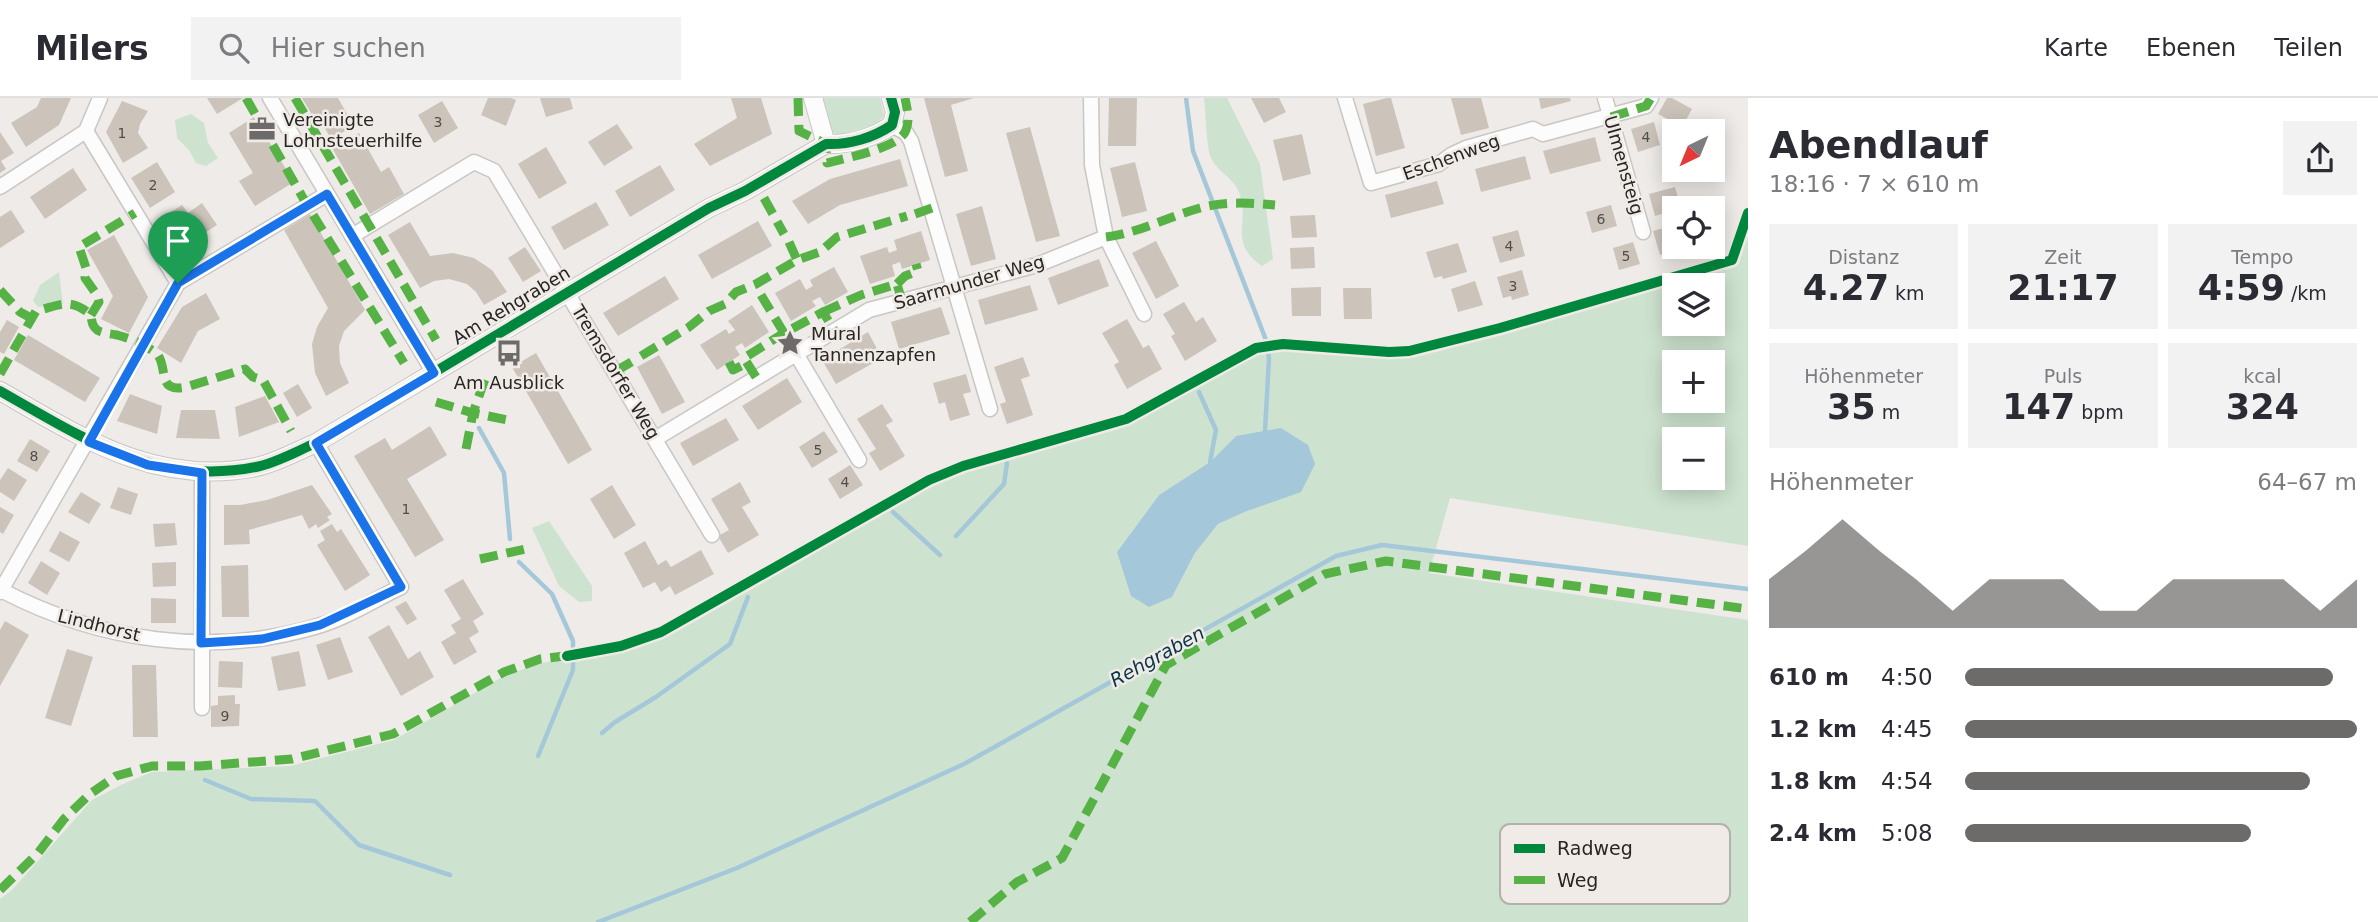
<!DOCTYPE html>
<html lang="de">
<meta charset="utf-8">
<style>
body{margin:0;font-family:"DejaVu Sans",sans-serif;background:#f2f2f3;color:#2b2b33;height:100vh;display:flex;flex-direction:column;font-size:26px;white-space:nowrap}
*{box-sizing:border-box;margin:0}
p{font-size:23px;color:#7c7c81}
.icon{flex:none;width:38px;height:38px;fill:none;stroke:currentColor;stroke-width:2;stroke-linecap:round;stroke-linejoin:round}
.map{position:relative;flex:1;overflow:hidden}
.drawer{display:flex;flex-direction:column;background:#fff;width:630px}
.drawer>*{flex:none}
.needle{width:46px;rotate:223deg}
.fabs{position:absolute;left:1662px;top:21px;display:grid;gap:14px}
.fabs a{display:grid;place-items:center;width:63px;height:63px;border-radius:0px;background:#fff;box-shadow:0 4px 18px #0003;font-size:35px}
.pin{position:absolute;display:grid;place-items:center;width:60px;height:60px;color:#fff;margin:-72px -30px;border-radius:50% 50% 50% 0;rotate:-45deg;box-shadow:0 0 7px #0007}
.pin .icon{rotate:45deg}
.round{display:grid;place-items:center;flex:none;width:74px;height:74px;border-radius:0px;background:#f2f2f3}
.head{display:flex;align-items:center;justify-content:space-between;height:119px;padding:0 21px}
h1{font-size:38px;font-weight:700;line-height:52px}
.metrics{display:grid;grid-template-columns:repeat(3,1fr);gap:10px;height:119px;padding:7px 21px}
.metrics div{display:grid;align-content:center;border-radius:0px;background:#f2f2f3;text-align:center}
.metrics b{font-size:35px;font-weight:700}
.metrics small{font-size:19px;font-weight:400}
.metrics p{font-size:19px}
.chart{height:196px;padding:14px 21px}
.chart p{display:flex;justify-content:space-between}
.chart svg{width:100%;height:126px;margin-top:7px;fill:#6d6b69;opacity:.7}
ul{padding:0 21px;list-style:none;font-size:23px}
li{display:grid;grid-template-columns:112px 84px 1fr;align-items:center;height:52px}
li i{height:18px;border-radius:9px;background:#6d6b69}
header{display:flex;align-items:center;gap:42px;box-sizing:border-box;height:98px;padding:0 35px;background:#fff;border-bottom:2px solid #e1e1e2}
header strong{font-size:33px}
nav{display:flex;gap:38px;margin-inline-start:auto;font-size:24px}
.search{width:490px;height:63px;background:#f2f2f3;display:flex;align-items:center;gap:18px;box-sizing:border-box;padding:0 24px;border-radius:0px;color:#7c7c81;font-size:26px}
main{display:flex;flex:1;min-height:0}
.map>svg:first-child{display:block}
</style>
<header>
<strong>Milers</strong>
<div class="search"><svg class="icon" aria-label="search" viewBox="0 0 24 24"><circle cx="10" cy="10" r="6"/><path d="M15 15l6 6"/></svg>Hier suchen</div>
<nav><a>Karte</a><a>Ebenen</a><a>Teilen</a></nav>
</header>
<main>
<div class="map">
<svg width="1748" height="824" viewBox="0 0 1748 824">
<rect width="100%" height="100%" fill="#eeebe8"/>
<g fill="#cee3cf" fill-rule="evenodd">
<path d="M819,0H880L884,18L874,28L838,37L829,32Z"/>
<path d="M1204,0H1227L1260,66L1273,161L1262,168C1227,144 1251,124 1239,94C1234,81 1217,73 1211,60C1206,49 1206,14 1204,0Z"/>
<path d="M191,16L204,25L208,45L218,60L206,68L196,65L189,52L177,40L175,22Z"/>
<path d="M1748,132V448L1450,400L1429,475L1748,522V824H0V801L11,793L92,702L123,686L152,674L290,668L394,642L504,578L541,565L624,553L663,539L929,386L965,372L1123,326L1257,253C1307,245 1358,258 1408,257L1656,191L1737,166ZM1675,187H1713V226H1675ZM1675,264H1713V303H1675ZM1236,338L1247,413L1218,426L1195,455L1172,499L1125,474L1117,454L1159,397L1210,364ZM1675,341H1713V380H1675Z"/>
<path d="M59,174L63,206L38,209L33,203L40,187Z"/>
<path d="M549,423L592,488V503L579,504L559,488L532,430Z"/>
</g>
<path fill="#a4c7d9" d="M1281,330L1308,347L1315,366L1301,394L1247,413L1218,426L1195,455L1172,499L1149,509L1131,498L1117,454L1159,397L1210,364L1236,338Z"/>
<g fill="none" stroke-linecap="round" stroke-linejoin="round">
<g stroke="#a4c7d9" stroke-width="4.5">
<path d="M1186,0L1193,53L1266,242L1269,260L1265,333"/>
<path d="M1199,294L1216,332L1210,364"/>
<path d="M479,330L504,375L510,441"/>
<path d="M893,414L940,457"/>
<path d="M956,438L1004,386L1007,365"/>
<path d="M519,464L552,496L573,543V572L538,658"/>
<path d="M602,635L615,624L656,599L730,546L748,499"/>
<path d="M205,682L251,701L315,703L359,747L450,777"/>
<path d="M598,824L737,770L964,666L1336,458L1382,447L1748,491"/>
</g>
</g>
<g fill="#ccc4bb">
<path d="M41,0H71L59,27L26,49L11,25L37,9Z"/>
<path d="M207,0H243L217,16Z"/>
<path d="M302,0H338L354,28L331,41L322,25L318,27Z"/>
<path d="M488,0H511L516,2L506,28L481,17Z"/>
<path d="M540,0H570L573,11L546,19Z"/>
<path d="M731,0H761L772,36L710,68L694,46L737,20Z"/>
<path d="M924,0H974L951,7L968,73L945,79Z"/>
<path d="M1109,0H1137L1136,48H1108Z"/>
<path d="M1251,0H1279L1286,14L1264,25Z"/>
<path d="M1387,0H1391L1405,50L1376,58L1363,6Z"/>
<path d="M1451,0H1481L1489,30L1461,37Z"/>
<path d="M1539,0H1570L1571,3L1541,11Z"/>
<path d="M1667,0H1672L1692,11L1682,29L1658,16Z"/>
<path d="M122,3L148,13L140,26L138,35L148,50L123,65L106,34Z"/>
<path d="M442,3L458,30L434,45L418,17Z"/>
<path d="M254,19L294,84L255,108L239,83L253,75L229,35Z"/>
<path d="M1654,24L1660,47L1638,54L1631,31Z"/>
<path d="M617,26L633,50L604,68L588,44Z"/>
<path d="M1030,29L1060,138L1036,144L1006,35Z"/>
<path d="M0,34L14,55L1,63L6,71L0,75Z"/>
<path d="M359,35L381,74L389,69L404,96L370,116L332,50Z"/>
<path d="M1302,36L1311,76L1283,83L1273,42Z"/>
<path d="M1595,39L1601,63L1550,76L1543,53Z"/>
<path d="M546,49L567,85L539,101L518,66Z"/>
<path d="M1525,58L1531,81L1481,94L1475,71Z"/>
<path d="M900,61L908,88L840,107L808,126L792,103L830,81Z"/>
<path d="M157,64L175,94L150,110L131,80Z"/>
<path d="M1135,64L1147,113L1122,119L1110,70Z"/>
<path d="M660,67L675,92L630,119L615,93Z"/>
<path d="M73,70L87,92L45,121L30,99Z"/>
<path d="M1437,83L1444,106L1391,120L1385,97Z"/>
<path d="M1675,89L1681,110L1655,118L1649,96Z"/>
<path d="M596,104L609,127L564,152L551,129Z"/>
<path d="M202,105L217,127L177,153L157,123L182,107L188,115Z"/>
<path d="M1611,107L1617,128L1592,135L1586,114Z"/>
<path d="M982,108L996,161L971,168L956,116Z"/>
<path d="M11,112L25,134L0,150V119Z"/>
<path d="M310,116L365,212L344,233L339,248L340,265L349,285L326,298L315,275L312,246L317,229L328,210L284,132Z"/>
<path d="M1315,117L1317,139L1292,140L1290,118Z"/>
<path d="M758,123L772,148L712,181L698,157Z"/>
<path d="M410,124L430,158L453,155L474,160L492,172L507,194L484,207L476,194L467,186L449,181L434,183L420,190L388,137Z"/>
<path d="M1675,127V149L1685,150L1660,157L1653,133Z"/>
<path d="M1518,132L1525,158L1500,165L1492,139Z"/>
<path d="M921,133L930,162L902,171L900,164L892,167L895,178L870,186L860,158L887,149L889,155L897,152L894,142Z"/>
<path d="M114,137L148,199L129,235L101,221L113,198L87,152Z"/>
<path d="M1156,143L1179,188L1156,201L1132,155Z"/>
<path d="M1633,144L1640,166L1619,172L1613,150Z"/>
<path d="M1458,145L1467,174L1443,181L1442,178L1434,180L1426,154Z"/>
<path d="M525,149L541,173L523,184L508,160Z"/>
<path d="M1314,149L1315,170L1291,171L1290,150Z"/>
<path d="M1099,161L1109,188L1058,207L1048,180Z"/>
<path d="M834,169L848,194L825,207L820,199L812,203L816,208L791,223L775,195L800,181L806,192L813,188L810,182Z"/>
<path d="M1522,172L1529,197L1512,202L1511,198L1503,200L1497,179Z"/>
<path d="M665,178L679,201L618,238L603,215Z"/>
<path d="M1475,183L1483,207L1458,214L1451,191Z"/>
<path d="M1030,187L1038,212L985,227L978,202Z"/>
<path d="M1321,189V218H1292L1291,190Z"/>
<path d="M1343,190H1371L1372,221H1344Z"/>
<path d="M206,195L220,221L198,233L181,265L157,250L182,209Z"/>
<path d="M1184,204L1196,224L1203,219L1217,243L1185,263L1171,238L1175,236L1163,216Z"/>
<path d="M752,207L769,234L745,250L742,245L735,249L740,257L717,272L700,247L726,231L729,236L735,232L728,223Z"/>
<path d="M941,209L950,236L899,251L891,224Z"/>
<path d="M1127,221L1143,250L1149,247L1162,271L1127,291L1114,267L1119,264L1102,235Z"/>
<path d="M7,222L19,229L4,256L0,254V234Z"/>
<path d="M868,234L882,260L836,286L822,262Z"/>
<path d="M28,237L100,280L85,304L14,262Z"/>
<path d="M536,255L592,352L568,366L512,269Z"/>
<path d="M659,257L685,304L662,316L637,269Z"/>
<path d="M1023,259L1030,278L1021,281L1033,317L1007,326L1000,306L1006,304L994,269Z"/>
<path d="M966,276L971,294L963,296L970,317L950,323L945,304L939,306L933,285Z"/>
<path d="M787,280L802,304L758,332L742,308Z"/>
<path d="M298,286L312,310L297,319L283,295Z"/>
<path d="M130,296L162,308L157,336L117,323Z"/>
<path d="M265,298L279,324L239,339L235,309Z"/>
<path d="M882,306L893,323L886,327L905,358L880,373L869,355L876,351L857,321Z"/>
<path d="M181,312H215L220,341L176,340Z"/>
<path d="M726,320L739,342L693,368L680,345Z"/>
<path d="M430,328L447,357L407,381L444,442L415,459L354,358L385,340L392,352Z"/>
<path d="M824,333L838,354L812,370L799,349Z"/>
<path d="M30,341L50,353L37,374L17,363Z"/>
<path d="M850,367L863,387L840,401L828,381Z"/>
<path d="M8,370L27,382L14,403L0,394V382Z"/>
<path d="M740,384L751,404L742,409L759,437L728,455L718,438L729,432L711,401Z"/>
<path d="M312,387L332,416L327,419L330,422L318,430L316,426L309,431L302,417L249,432L250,446L224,447V407H240L267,402Z"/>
<path d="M612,387L636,427L614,441L590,401Z"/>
<path d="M118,389L138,396L131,417L110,410Z"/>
<path d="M81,394L101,406L89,426L68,414Z"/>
<path d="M0,409L14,417L3,436L0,434Z"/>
<path d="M175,425L177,447L155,449L153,426Z"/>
<path d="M332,426L337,434L341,431L370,477L345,493L317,447L325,442L320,433Z"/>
<path d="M60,433L80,444L69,464L49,453Z"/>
<path d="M645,443L658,467L666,462L671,469L701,452L714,476L675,497L670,488L661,494L655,484L643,490L624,455Z"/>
<path d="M41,463L60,475L47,497L28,485Z"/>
<path d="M176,464V488L153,489L152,465Z"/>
<path d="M248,467L249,519H222L221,468Z"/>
<path d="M463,481L484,516L473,523L479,534L469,540L477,554L454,567L441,544L456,535L451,527L461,521L444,492Z"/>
<path d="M151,500L176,501V525H151Z"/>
<path d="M406,503L417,521L407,527L395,509Z"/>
<path d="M5,523L29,537L0,588V532Z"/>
<path d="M389,527L408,561L420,553L434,579L401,598L368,539Z"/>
<path d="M340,539L353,574L328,582L316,547Z"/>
<path d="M67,551L93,559L71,628L45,620Z"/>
<path d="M299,553L306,588L278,593L271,559Z"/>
<path d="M219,563L243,564L242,590L218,589Z"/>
<path d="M132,567H156L158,639H133Z"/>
<path d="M235,597V606H240L239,628L211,629V608L218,607V598Z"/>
</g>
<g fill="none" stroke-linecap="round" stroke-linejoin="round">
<g stroke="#c9c6c4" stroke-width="17">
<g id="minor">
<path d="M270,0L434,275"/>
<path d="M1091,0L1092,67L1106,139L1144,216"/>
<path d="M1345,0L1371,85L1439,66L1451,57L1466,50L1533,31L1543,36L1646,8L1651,0"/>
<path d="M1605,0L1643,134"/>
<path d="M892,27L906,35L911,43L990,311"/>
<path d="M86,33L178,185"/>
<path d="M0,89L86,33L100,0"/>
<path d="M352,138L474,64L494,73L712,437"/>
<path d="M795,254L859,362"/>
<path d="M655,341L869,212L1037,167L1106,139"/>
<path d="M1,492C98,543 212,560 318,528C346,520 374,502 401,489L316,345"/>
<path d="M0,494L178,185L327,96"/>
<path d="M202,610V375"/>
</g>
</g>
<g stroke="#c9c6c4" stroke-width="20">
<g id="tertiary">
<path d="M813,0L826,46"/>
<path d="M0,293C83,340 155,389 256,369C276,365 297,353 316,345L709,110L745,93L826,46C849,47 873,40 892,27L895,14L891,0"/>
</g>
</g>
<use href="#minor" stroke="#fcfcfc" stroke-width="14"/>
<use href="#tertiary" stroke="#fcfcfc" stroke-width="18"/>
<g stroke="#56b245" stroke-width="9" stroke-dasharray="18 9" stroke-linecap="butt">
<path d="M246,0L307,107L404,265"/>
<path d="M295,0L436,242"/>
<path d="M798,0L799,33L826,46L827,65C845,60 900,50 906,32C910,21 907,11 905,0"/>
<path d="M1611,19L1646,8L1651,0"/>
<path d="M764,100L784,136"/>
<path d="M915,116L932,110"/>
<path d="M1106,139C1138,135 1168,119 1200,110C1225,103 1250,105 1275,107"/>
<path d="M789,144L797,162"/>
<path d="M897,186L905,178L918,173L916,166"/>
<path d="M0,192L20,214L31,220"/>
<path d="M761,197L784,235L823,214L834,232"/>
<path d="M823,214L861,197L897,186L902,203"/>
<path d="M91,217L99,204L97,197L85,180L86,170L79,149L135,115"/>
<path d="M641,258L689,229L709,213L725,206L736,194L756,186L797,162L820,154L837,139L907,118"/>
<path d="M729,264L733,272L747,265"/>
<path d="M616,273L633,263"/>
<path d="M0,276L36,213C61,207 70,199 91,217C92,236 102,234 117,237C125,239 137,243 144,247C147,249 155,254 158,257C168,272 157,295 186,289L245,271L253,279L263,282L291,333"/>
<path d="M756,279L744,260L784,235"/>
<path d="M436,304L473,315L513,323"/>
<path d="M466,351L473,315L486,278"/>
<path d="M480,461L530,450"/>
<path d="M0,792L38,755L64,721L90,696L116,678L152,668H200L292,661L393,636L504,574L540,561L572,557"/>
<path d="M970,824L1017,784L1062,760L1166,567L1325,476L1386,463L1748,511"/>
</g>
<g stroke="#f0ebe6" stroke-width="15">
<g id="cycleway">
<path d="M0,293C83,340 155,389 256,369C276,365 297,353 316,345L709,110L745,93L826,46C849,47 873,40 892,27L895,14L891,0"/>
<path d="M567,558L621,548L661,534L929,382L963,368L1126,321L1256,250L1283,246L1389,254L1409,253L1500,230L1732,162L1748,115"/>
</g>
</g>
<use href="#cycleway" stroke="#00873e" stroke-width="10"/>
</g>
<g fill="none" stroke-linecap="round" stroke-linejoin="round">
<g stroke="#fff" stroke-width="14">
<path id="route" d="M327,96L434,275L316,345L401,489L320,527L262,541L201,545L202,375L148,367L89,344L178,185Z"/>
</g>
<use href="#route" stroke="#1a73e8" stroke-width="9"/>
</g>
<defs>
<g id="office-bare" transform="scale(2.1)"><path d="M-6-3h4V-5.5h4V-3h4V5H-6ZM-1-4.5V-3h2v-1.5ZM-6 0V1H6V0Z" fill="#6d6b69" stroke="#f0ebe6" stroke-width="2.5" paint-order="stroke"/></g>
<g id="sight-bare" transform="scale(2.1)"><path d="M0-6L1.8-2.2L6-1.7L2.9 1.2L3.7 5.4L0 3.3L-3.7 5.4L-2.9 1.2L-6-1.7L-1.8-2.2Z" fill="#6d6b69" stroke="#f0ebe6" stroke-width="2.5" paint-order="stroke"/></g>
<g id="bus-bare" transform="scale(2.1)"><path d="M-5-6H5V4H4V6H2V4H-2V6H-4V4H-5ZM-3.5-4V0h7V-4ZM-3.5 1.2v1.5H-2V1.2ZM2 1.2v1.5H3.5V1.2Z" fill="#6d6b69" stroke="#f0ebe6" stroke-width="2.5" paint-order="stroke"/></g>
</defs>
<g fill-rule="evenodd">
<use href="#office-bare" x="262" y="31"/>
<use href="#sight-bare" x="790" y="245"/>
<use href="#bus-bare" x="509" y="255"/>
</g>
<g text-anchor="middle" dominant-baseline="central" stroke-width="5" stroke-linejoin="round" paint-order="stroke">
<g font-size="14" fill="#514e4a">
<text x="438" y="24">3</text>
<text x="122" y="35">1</text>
<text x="1646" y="39">4</text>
<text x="153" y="87">2</text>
<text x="1601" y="121">6</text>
<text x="1509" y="148">4</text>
<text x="1626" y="158">5</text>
<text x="1513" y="188">3</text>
<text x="818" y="352">5</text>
<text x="34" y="358">8</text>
<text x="845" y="384">4</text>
<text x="406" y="411">1</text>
<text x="225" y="618">9</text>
</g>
<g font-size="18" fill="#282625" stroke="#f0ebe6" text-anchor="start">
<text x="283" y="21">Vereinigte<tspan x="283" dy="21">Lohnsteuerhilfe</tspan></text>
<text x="811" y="235">Mural<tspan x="811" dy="21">Tannenzapfen</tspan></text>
<text x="509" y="284" text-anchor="middle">Am Ausblick</text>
</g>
<g font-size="18" fill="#282625" stroke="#f0ebe6">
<text transform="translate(1451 59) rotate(-20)">Eschenweg</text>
<text transform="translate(1624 67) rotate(74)">Ulmensteig</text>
<text transform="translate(969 184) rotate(-16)">Saarmunder Weg</text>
<text transform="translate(511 207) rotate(-31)">Am Rehgraben</text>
<text transform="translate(616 274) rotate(59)">Tremsdorfer Weg</text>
<text transform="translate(99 527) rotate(14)">Lindhorst</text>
</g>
<g font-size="19" font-style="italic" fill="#083649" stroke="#f0ebe6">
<text transform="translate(1157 558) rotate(-29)">Rehgraben</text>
</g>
</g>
<rect x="1500" y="726" width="230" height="80" rx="10" fill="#f0ebe6" stroke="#b4b0ac" stroke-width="2"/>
<rect x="1514" y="746" width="31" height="9" fill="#00873e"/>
<rect x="1514" y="778" width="31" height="8" fill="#56b245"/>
<g font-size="19" fill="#282625">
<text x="1557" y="757">Radweg</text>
<text x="1557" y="789">Weg</text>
</g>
</svg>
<div class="fabs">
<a><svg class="needle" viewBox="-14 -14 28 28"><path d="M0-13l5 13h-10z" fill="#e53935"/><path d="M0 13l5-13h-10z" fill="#7c7c81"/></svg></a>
<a><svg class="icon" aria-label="locate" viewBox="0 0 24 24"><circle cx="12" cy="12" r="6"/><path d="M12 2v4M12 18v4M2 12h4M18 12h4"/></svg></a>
<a><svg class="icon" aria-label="layers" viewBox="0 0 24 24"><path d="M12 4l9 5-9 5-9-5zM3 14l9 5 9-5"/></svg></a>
<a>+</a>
<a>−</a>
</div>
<div class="pin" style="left:178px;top:185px;background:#1e9e55"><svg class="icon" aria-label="arrive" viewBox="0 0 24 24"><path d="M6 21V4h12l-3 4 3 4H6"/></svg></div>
</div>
<section class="drawer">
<div class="head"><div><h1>Abendlauf</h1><p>18:16 · 7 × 610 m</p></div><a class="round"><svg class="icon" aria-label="share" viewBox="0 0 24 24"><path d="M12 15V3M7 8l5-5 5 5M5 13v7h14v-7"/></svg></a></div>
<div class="metrics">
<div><p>Distanz</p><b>4.27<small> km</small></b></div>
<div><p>Zeit</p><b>21:17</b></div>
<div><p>Tempo</p><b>4:59<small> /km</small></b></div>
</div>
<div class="metrics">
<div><p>Höhenmeter</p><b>35<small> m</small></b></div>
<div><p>Puls</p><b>147<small> bpm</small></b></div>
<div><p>kcal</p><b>324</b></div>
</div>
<div class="chart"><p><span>Höhenmeter</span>64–67 m</p>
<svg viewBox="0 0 160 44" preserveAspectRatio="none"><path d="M0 44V27L10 17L20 6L30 17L40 27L50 38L60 27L70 27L80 27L90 38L100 38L110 27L120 27L130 27L140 27L150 38L160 27V44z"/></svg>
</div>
<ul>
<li><b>610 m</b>4:50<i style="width:94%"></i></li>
<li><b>1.2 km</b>4:45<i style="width:100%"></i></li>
<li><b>1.8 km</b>4:54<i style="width:88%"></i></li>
<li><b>2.4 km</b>5:08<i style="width:73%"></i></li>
</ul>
</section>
</main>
